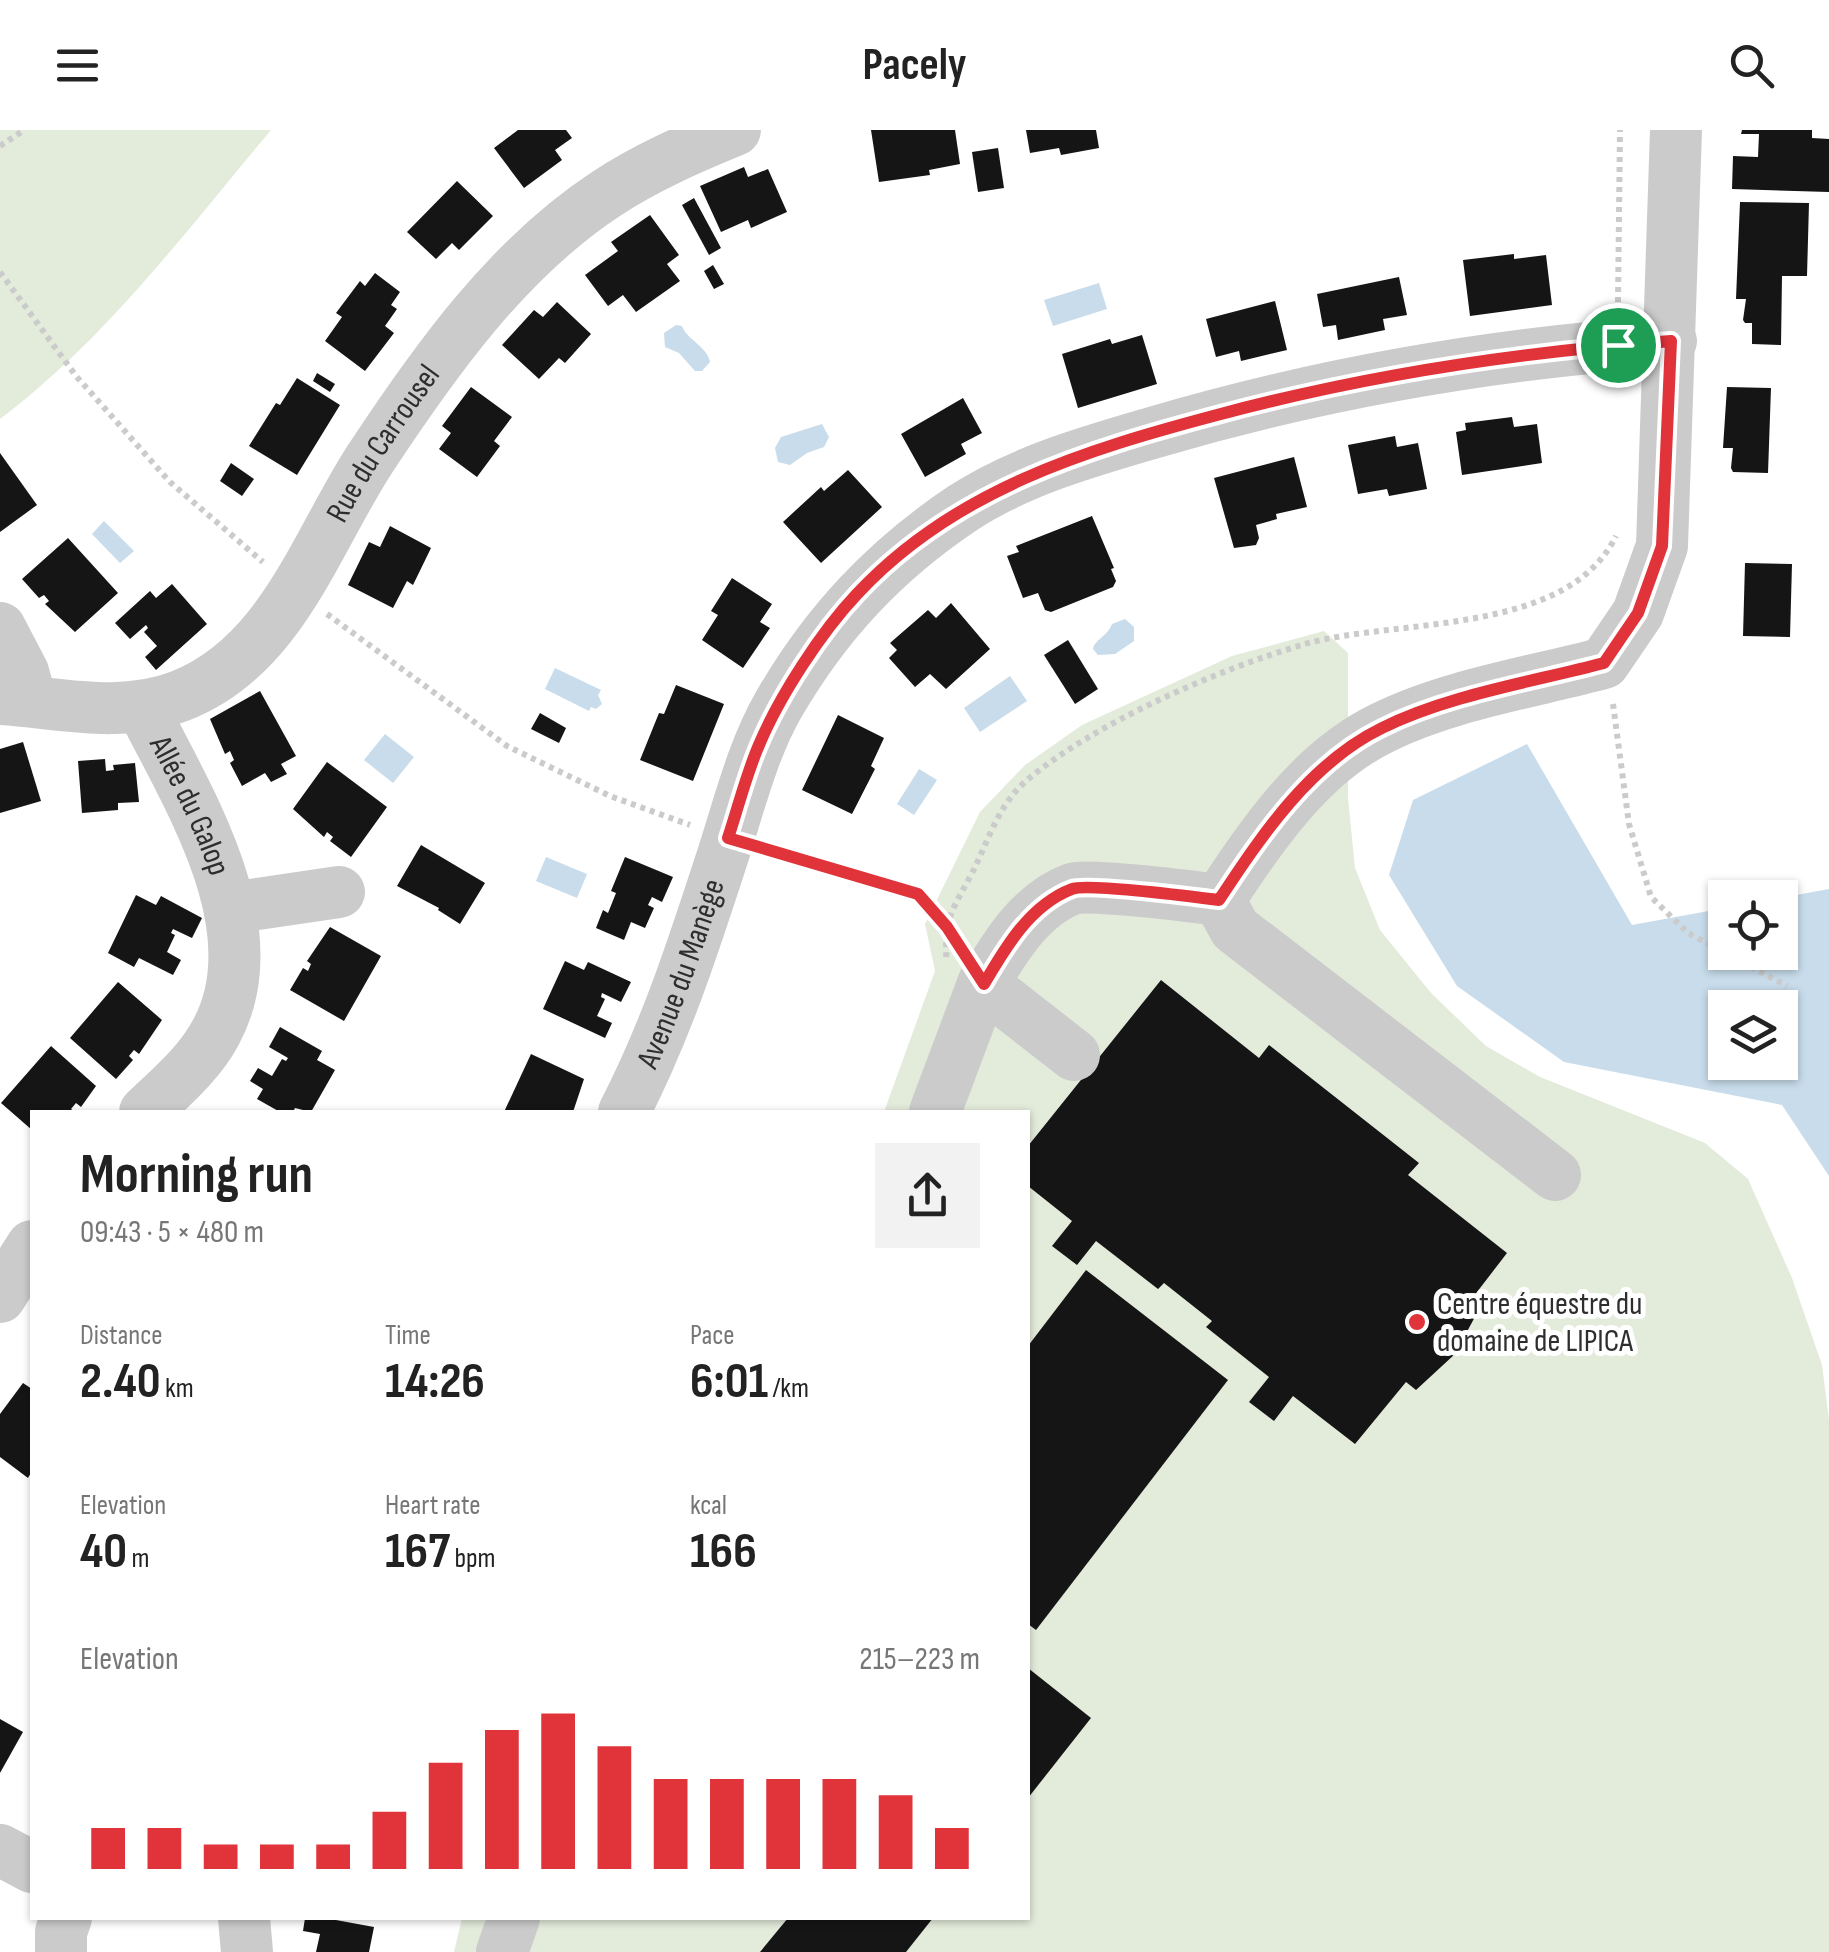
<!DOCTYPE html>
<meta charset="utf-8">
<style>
body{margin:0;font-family:"Sofia Sans Condensed",sans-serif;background:#f2f2f2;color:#222;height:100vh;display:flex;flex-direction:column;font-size:38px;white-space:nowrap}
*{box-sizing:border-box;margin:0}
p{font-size:32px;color:#767676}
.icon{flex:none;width:55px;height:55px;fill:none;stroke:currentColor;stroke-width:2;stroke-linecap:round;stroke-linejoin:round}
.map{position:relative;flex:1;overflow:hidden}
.side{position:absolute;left:30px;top:980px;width:1000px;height:810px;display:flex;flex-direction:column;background:#fff;border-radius:0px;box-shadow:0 2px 8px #0004}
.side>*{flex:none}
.fabs{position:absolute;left:1708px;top:750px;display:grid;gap:20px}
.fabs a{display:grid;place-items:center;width:90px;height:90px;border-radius:0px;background:#fff;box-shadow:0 2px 8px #0004;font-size:50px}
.pin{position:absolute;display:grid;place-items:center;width:85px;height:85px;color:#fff;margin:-42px;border:5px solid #fff;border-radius:50%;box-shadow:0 2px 10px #0007}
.round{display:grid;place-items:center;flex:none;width:105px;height:105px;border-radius:0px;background:#f2f2f2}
.headline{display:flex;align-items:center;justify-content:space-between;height:170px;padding:0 50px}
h1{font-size:55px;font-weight:700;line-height:75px}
.metrics{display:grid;grid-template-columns:repeat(3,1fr);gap:15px;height:170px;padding:10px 50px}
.metrics div{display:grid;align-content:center}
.metrics b{font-size:50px;font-weight:700}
.metrics small{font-size:28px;font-weight:400}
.metrics p{font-size:28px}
.chart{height:280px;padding:20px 50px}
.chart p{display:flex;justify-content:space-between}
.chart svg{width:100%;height:180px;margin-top:10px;stroke:#e1333a;stroke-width:6}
header{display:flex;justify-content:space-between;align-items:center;height:130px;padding:0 50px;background:#fff;font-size:45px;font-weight:700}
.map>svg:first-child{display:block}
</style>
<header><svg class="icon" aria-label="menu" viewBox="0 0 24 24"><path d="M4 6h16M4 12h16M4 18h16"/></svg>Pacely<svg class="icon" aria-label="search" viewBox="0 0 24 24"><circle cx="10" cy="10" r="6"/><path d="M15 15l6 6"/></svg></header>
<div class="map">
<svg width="1829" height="1822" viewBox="0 0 1829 1822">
<rect width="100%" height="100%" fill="#fff"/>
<g fill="#e3ebdb">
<path d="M0,0H271C186,101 106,209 0,289Z"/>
<path d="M1324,501L1348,523V668L1355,738L1380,800L1431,863L1486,916L1540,947L1705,1013L1748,1049L1792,1148L1822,1235L1829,1290V1822H454L462,1788H1028V982H884L935,841L925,794L980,682L1025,635L1082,595L1232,526Z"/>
</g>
<g fill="#c8dceb" fill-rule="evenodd">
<path d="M1099,153L1107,179L1053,196L1044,170Z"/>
<path d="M676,195L682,196C686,209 707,216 710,232L702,241H695L679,223L665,217L664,203Z"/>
<path d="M822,294L829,307L824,317L807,323L790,335L778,332L775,318L781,307Z"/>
<path d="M104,391L134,421L120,433L92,404Z"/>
<path d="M1125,489L1134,497V511L1115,524L1098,525L1093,519C1095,509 1107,507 1112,494Z"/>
<path d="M555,538L601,560L598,565L602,574L596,579L591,577L589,581L545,559Z"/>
<path d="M1010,546L1027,571L980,602L964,578Z"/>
<path d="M385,604L414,627L393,653L364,630Z"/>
<path d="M1527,614L1632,795L1725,778V822H1780V768L1829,759V1046L1782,975L1564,932L1457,856L1389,745L1413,670ZM1725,878H1780V932H1725Z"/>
<path d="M919,639L937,650L914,685L897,674Z"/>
<path d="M546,727L587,744L577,768L536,751Z"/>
</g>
<g fill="#151515">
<path d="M518,0H566L572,8L555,20L562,30L524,58L494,18Z"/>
<path d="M871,0H955L960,34L929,40L930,45L879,52Z"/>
<path d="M1026,0H1096L1099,18L1061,25L1059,18L1030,23Z"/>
<path d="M1742,0H1812V8L1829,9V62L1732,59L1733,26L1758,27L1759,4H1741Z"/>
<path d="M998,18L1004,58L978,62L972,22Z"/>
<path d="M744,37L748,47L768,39L787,82L751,98L748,90L721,102L700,56Z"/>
<path d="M457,51L493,86L459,120L452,113L436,129L407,102Z"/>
<path d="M694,68L721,118L709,125L682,75Z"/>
<path d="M1740,72L1809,73L1807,146H1782L1781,215L1752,214V193H1745L1743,190L1746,169H1736Z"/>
<path d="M650,85L679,125L667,134L680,151L636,182L623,165L608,176L585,145L618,121L611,112Z"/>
<path d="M1514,124V129L1546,125L1552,175L1470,186L1463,130Z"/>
<path d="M713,135L724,154L714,159L704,141Z"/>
<path d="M375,143L400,162L391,175L397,179L385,196L394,203L365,241L325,211L342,187L336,183L360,151L365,156Z"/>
<path d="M1399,147L1407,185L1383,189L1385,200L1338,210L1336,195L1323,197L1317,164Z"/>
<path d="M1275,171L1287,220L1241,231L1239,221L1216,227L1206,189Z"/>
<path d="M557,172L591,204L565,233L559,228L539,249L502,215L534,180L543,187Z"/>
<path d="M1142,205L1157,254L1078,278L1062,224L1110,209L1112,214Z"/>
<path d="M317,243L335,254L330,262L313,251Z"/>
<path d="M297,248L340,275L297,345L249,316L276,273L280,275Z"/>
<path d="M471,257L512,287L494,311L500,316L477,347L439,319L451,303L442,296Z"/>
<path d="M1727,257L1771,258L1768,343L1733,342L1731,338L1733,318H1723Z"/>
<path d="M963,268L982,303L961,314L966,324L925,347L901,304Z"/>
<path d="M1512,287L1514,297L1537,294L1542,333L1462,345L1456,302L1466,300L1465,293Z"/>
<path d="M1395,306L1397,317L1418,313L1427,359L1389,366L1387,359L1358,364L1348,315Z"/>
<path d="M0,323L37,375L0,402Z"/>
<path d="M1294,327L1307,377L1276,384L1277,389L1256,395L1259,408L1256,415L1234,418L1214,348Z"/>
<path d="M231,333L254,349L242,366L220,351Z"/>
<path d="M848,340L882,377L821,433L783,392L821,357L824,361Z"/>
<path d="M1092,386L1114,438L1111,439L1116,451L1113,457L1051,482L1045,480L1038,463L1023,468L1007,426L1019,422L1016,416Z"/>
<path d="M390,396L431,418L413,455L407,451L393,478L348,455L369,412L380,417Z"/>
<path d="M68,408L118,463L75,502L45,474L49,471L44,465L39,468L22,449Z"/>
<path d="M1745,433L1792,434L1790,507L1743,506Z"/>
<path d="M732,448L772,474L760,492L770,498L743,538L702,510L718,485L711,481Z"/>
<path d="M172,454L207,494L156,540L145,527L157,516L144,502L148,498L146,495L130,509L115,493L150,461L156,468Z"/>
<path d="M951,473L990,519L946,559L930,544L915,557L889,528L897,520L890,513L928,480L936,488Z"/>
<path d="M1068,510L1098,559L1075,574L1044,525Z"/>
<path d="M676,555L724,574L693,651L640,630L659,583L664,584Z"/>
<path d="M260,561L296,626L281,634L287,644L271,652L265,643L242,656L230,633L234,630L230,621L225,624L210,589Z"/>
<path d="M540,583L566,598L559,613L531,599Z"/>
<path d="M838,585L884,608L871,636L875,639L852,684L802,660Z"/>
<path d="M23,612L41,671L0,683V619Z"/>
<path d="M105,629L106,641L114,640L113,635L135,633L139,672L118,673V680L82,683L78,631Z"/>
<path d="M327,632L387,677L351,727L330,711L333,707L327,702L324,707L293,679Z"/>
<path d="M421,715L485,753L460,794L438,780L439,778L397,756Z"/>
<path d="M625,727L673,747L662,772L652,767L648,775L654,778L645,798L631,792L624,810L596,798L603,780L608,783L616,763L611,761Z"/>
<path d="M136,765L156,775L161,766L202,788L192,808L173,799L171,803L175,805L167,822L181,830L173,845L139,828L134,837L108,823Z"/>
<path d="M330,797L381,826L344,891L290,860L303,838L308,841L311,834L307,831Z"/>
<path d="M565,831L584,840L588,832L631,852L621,872L602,863L601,867L605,869L597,886L612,893L605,908L543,879Z"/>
<path d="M1161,850L1259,928L1269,915L1419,1033L1408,1045L1507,1123L1467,1175L1477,1183L1455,1224L1416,1260L1406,1252L1355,1314L1293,1266L1274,1291L1249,1272L1269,1247L1206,1197L1212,1191L1164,1153L1158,1159L1096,1111L1077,1135L1052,1116L1072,1091L1028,1056V1016Z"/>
<path d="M118,852L162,890L139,924L134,920L129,926L133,930L116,949L70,908Z"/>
<path d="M280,897L322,921L317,930L335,940L311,982L295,978L293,982H280L257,969L263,959L250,951L258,938L272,946L282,929L286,931L288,928L269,917Z"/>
<path d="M51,916L96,956L81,977L76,973L71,979L75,982H32V1000L1,973Z"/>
<path d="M531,924L584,949L573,982H504Z"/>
<path d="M1086,1140L1228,1250L1036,1500L1028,1494V1216Z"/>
<path d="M23,1253L32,1259V1341L28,1348L0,1327V1284Z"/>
<path d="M1028,1538L1091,1588L1028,1668Z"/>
<path d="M0,1589L23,1602L0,1643Z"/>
<path d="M305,1788H325L374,1797L369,1822H316L320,1804L303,1801Z"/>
<path d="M788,1788H933L906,1822H760Z"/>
</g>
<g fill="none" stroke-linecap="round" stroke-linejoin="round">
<g stroke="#cbcbcb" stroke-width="6" stroke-dasharray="5 5" stroke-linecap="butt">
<path d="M0,16L24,0"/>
<path d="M0,142L76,246L170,352L263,432"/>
<path d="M1618,172L1620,0"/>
<path d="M327,484L507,616L610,666L690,695"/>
<path d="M1613,574L1629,694L1651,767L1688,803L1787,856"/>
<path d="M768,721L917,765L957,813"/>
<path d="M946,827C947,818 945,806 947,797C952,775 967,755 976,735C990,705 1000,674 1026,651C1094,593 1219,539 1305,514C1398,488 1567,506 1616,406"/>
</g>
<g stroke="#cbcbcb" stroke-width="52">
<path d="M0,498L23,542L31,571"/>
<path id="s1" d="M0,569C61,573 120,589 180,566C281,527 316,412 370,329C434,232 507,129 606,64C645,38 691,18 735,0"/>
<path id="s2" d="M142,577C188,669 272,799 216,902C200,933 170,958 145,982"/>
<path d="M1219,770L1235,799L1555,1045"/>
<path d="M230,778L339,762"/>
<path d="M983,854C1005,817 1030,775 1072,759C1087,753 1195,767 1219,770C1262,705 1310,633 1382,598C1448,565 1533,552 1604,533L1638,483L1662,416L1676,0"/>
<path id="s3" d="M624,982C667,899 695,811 724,722C740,672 753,619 779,574C826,493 885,430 963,378C1020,341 1087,322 1152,303C1321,253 1495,223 1671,211"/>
<path d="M935,982L983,854L1074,925"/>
<path d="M0,1167L32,1116"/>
<path d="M0,1720L32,1737"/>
<path d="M244,1788L247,1822"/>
<path d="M61,1822V1802L66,1788"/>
<path d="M502,1822L514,1788"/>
</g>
</g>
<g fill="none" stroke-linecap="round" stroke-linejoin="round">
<g stroke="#fff" stroke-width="20">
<path id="route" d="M1671,211L1662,416L1638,483L1604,533C1532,552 1448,565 1382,598C1310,633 1262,705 1219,770C1195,767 1087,753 1072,759C1030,775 1005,818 984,854L947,797L918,764L728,708C738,678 746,645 759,615C779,567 821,502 857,464C954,360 1085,320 1217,285C1366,245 1517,222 1671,211Z"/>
</g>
<use href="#route" stroke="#e1333a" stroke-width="12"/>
</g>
<circle fill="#e1333a" stroke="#fff" stroke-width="4" cx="1417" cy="1192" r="10"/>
<g text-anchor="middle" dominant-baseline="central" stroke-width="10" stroke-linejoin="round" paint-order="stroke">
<g font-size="32" fill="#2e2e2e" stroke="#fff">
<text stroke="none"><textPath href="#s1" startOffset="512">Rue du Carrousel</textPath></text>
<text stroke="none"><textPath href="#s2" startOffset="110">Allée du Galop</textPath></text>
<text stroke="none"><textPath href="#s3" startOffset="150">Avenue du Manège</textPath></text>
</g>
<g font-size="32" fill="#2e2e2e" stroke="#fff" text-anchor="start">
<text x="1437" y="1174">Centre équestre du<tspan x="1437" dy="37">domaine de LIPICA</tspan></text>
</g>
</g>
</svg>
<div class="fabs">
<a><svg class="icon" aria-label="locate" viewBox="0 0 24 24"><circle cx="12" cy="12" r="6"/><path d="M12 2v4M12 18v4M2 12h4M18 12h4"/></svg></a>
<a><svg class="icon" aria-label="layers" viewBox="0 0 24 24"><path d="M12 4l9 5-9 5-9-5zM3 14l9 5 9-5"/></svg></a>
</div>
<div class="pin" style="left:1618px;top:215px;background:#1e9e55"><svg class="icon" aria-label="arrive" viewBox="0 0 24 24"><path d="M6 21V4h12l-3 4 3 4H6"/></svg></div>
<section class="side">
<div class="headline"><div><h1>Morning run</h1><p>09:43 · 5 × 480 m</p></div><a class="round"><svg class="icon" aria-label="share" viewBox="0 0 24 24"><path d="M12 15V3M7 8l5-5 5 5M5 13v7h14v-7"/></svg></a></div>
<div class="metrics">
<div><p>Distance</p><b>2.40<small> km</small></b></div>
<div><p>Time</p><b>14:26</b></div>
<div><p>Pace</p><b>6:01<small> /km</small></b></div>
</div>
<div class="metrics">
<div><p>Elevation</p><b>40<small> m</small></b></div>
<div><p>Heart rate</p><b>167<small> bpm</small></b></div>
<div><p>kcal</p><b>166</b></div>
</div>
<div class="chart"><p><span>Elevation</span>215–223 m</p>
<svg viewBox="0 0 160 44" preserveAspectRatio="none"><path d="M5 44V34M15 44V34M25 44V38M35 44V38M45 44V38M55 44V30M65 44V18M75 44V10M85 44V6M95 44V14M105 44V22M115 44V22M125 44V22M135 44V22M145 44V26M155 44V34"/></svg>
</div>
</section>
</div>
